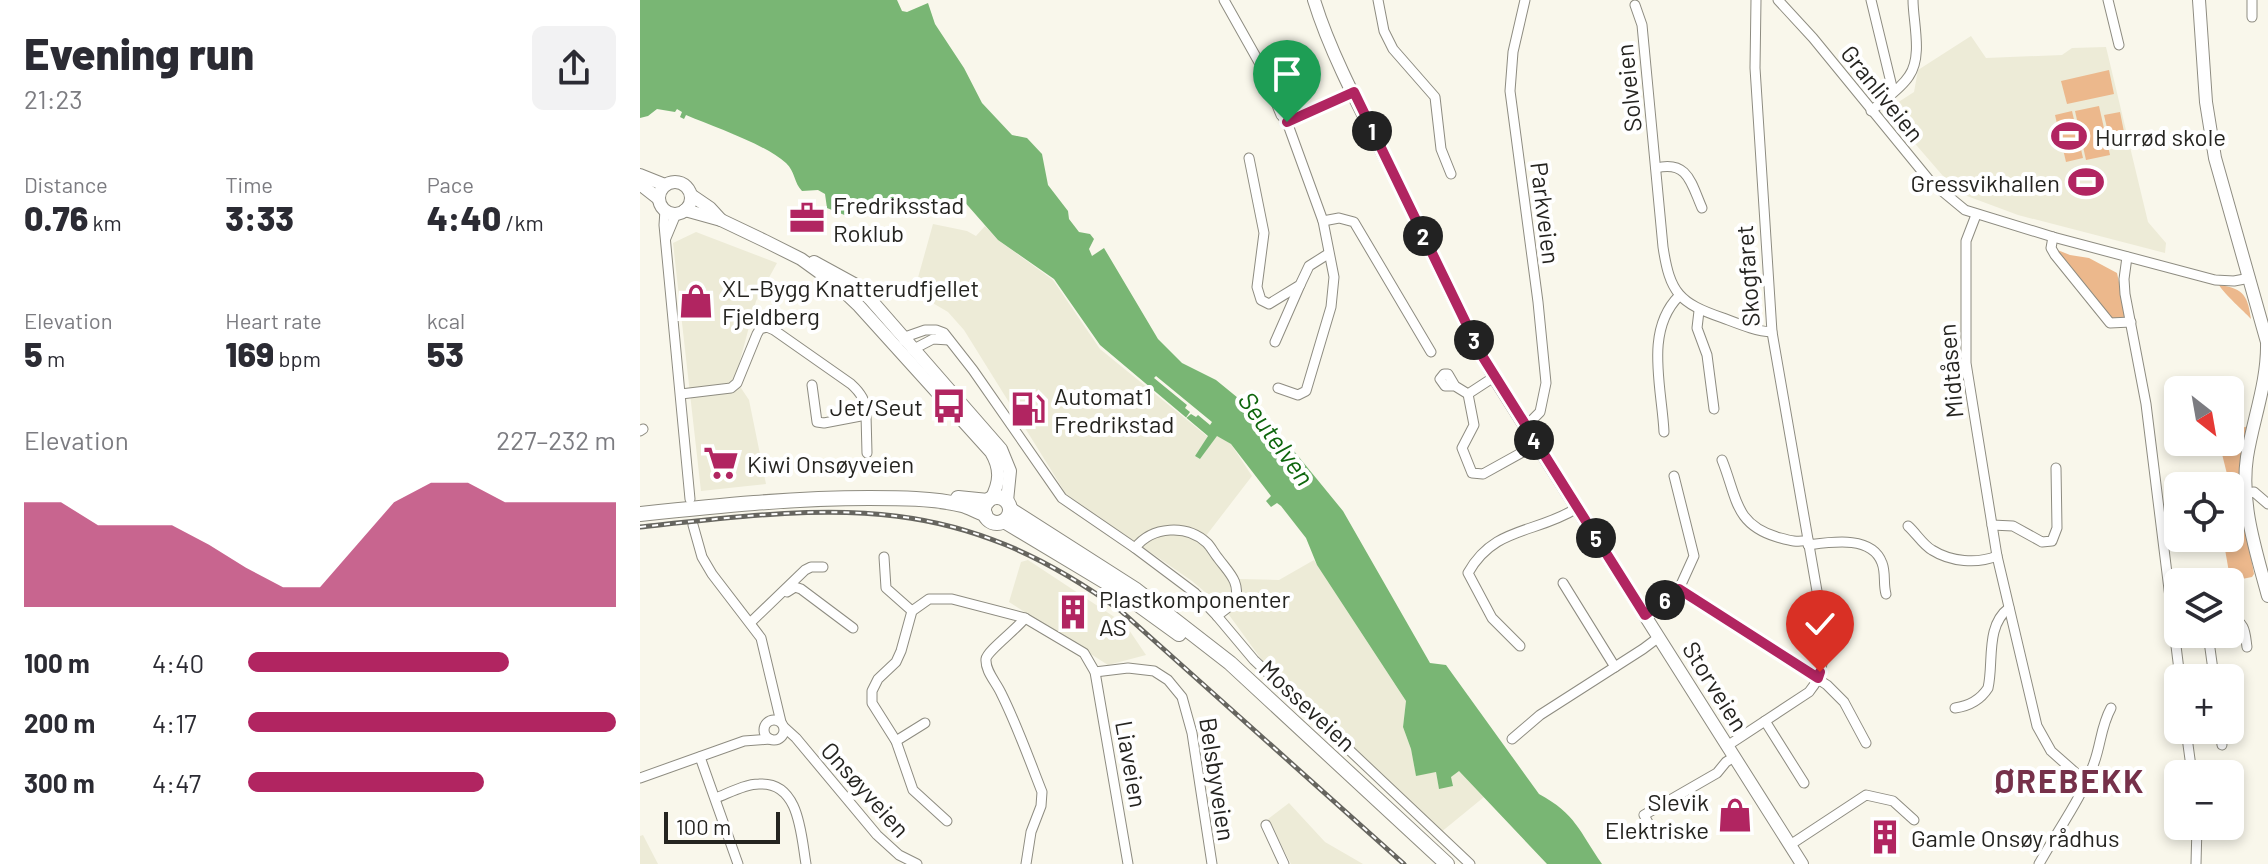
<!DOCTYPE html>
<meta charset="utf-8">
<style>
body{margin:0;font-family:Barlow,sans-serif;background:#f2f2f3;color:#2b2b33;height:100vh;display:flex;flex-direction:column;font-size:30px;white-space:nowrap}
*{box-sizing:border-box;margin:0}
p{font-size:26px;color:#7c7c81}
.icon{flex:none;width:44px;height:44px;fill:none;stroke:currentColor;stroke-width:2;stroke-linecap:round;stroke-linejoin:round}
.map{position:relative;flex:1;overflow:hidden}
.side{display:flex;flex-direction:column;background:#fff;width:640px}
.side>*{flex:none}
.needle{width:52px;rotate:149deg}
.tools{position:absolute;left:1524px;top:376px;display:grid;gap:16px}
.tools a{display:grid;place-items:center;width:80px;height:80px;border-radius:12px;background:#fff;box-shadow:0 4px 12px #0003;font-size:40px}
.scale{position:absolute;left:24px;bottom:20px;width:116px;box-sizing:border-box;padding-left:8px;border:4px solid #252420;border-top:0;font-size:22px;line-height:28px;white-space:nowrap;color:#252420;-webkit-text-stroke:6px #fff;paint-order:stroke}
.pin{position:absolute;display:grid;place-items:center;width:68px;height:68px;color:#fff;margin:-82px -34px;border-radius:50% 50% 50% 0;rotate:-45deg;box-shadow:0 0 8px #0007}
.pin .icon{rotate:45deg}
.km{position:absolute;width:40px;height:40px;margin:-20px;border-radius:50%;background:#222;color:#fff;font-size:22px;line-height:40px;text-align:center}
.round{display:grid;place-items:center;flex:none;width:84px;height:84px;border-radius:12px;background:#f2f2f3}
.summary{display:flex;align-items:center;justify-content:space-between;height:136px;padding:0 24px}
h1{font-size:44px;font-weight:800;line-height:60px}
.metrics{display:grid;grid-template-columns:repeat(3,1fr);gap:12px;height:136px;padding:8px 24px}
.metrics div{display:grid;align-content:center}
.metrics b{font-size:34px;font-weight:800}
.metrics small{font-size:22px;font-weight:400}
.metrics p{font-size:22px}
.chart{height:224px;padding:16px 24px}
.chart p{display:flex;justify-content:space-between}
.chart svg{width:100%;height:144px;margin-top:8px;fill:#b12561;opacity:.7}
ul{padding:0 24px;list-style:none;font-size:26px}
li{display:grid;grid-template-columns:128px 96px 1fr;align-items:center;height:60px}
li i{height:20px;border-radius:10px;background:#b12561}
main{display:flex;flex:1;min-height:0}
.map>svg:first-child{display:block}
</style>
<main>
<section class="side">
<div class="summary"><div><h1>Evening run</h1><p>21:23</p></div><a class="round"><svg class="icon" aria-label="share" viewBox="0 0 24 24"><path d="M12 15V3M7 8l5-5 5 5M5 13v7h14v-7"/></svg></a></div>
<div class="metrics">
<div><p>Distance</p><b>0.76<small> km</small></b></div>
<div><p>Time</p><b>3:33</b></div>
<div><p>Pace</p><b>4:40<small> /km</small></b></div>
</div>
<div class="metrics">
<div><p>Elevation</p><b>5<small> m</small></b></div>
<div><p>Heart rate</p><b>169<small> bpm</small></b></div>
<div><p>kcal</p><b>53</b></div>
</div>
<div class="chart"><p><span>Elevation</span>227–232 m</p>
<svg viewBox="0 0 160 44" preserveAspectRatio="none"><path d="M0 44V12L10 12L20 19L30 19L40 19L50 25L60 32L70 38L80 38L90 25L100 12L110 6L120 6L130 12L140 12L150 12L160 12V44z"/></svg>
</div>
<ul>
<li><b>100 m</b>4:40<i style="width:71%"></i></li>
<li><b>200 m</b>4:17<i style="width:100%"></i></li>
<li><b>300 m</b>4:47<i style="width:64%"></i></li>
</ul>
</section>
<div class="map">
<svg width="1628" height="864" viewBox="0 0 1628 864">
<rect width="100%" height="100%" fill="#f9f7eb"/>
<g fill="#edebd7">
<path d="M1331,36L1346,58L1422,55L1432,48L1466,47L1508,222L1526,243L1525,253L1378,215L1327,196L1303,176L1246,110L1274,92L1278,70Z"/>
<path d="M293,224L327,231L336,236L345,226L358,240L413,280L460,349L568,437L555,456L560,459L577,435L591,444L612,476L562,541L599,579L639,580L674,560L766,701L763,727L771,749L776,775L796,772L799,788L818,770L844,797L800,833L640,685L584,608L552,581L426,494L324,330L308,312L274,292Z"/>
<path d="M56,232L137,263L116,301L95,379L109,400L126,484L61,491L33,243Z"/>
<path d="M388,560L485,624L506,655L468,665L369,602L381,562Z"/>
<path d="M649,803L685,842L723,864H651L628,819Z"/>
<path d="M3,835L18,864H0V836Z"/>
</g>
<g fill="#ecb88c">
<path d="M1469,70L1474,94L1427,104L1421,81Z"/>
<path d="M1459,106L1470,155L1446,160L1435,111Z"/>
<path d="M1432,111L1443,158L1426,162L1415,115Z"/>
<path d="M1480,112L1485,137L1470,141L1464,115Z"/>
<path d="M1415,249L1430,255L1449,258L1477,273L1487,319L1472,320Z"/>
<path d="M1579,285C1605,288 1608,298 1611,319C1603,310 1585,295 1579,285Z"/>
<path d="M1608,426L1604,522L1590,526V486L1579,442H1590V432Z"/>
<path d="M1606,529L1614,574L1612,577L1602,579L1592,588L1598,608L1590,610V582H1566L1590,578L1583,538H1590V531Z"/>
</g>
<path fill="#79b674" d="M0,0H257L262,11L267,12L288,3L295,24L324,68L342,103L372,135L387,138L402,154L408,185L428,211L429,219L439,232L450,234L454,239L449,249L452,256L464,248L518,339L542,363L576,380L636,429L703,511L790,663L806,665L899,794C936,814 939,831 962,864H907L819,771L811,777L813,786L799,789L796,772L776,776L771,749L763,727L766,701L677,565L666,538L641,506L637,503L631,507L626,501L631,496L591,444L577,436L560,459L555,456L568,436L460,345L414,279L358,240L322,199H297L276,205L246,204L218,210L207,216L187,208L185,194L178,190L162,191C154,183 155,171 146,163C125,144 74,127 46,115L44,119L40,117L42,112L37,109L35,112L17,109L8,116L0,118Z"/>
<path fill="#f9f7eb" d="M516,376L572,422L570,425L558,415L556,417L551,414L545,419L550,412L545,408L547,405L514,378Z"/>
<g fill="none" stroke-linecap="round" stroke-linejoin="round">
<g stroke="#8e8c81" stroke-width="11">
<g id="minor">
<path d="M584,0L620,64L641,115L647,122L683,221L694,277L691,307L666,391L658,395L638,388"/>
<path d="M738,0L744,31L753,49L795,97L801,149L811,174"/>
<path d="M885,0L873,52L870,91L898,302L906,383L900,412L886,426"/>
<path d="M1138,0L1173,38L1290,181L1325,210L1413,237L1575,280L1594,281L1610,278"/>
<path d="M1231,0L1253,91"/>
<path d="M1468,0L1479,45"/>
<path d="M995,5L1002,25L1023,247C1030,293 1039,303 1083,318C1099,324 1115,331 1132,332"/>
<path d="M1612,17V0"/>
<path d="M1231,111C1243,100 1260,90 1269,76C1283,56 1273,22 1273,0"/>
<path d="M647,122L714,92"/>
<path d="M609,158L624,233L617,287L621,300L629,304L660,285L669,266L688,254"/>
<path d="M1016,168C1048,160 1051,183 1062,208"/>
<path d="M25,210L24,225L50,499"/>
<path d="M1336,215L1326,241V363L1357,556L1397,726L1411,751L1446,782"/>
<path d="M683,221L699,218L714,222L791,352"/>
<path d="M1413,237L1411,248L1415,255L1470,323L1491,322"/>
<path d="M26,238L36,214"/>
<path d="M1487,257L1484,279L1485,294L1506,404L1540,678"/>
<path d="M1059,311L1057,328L1067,355L1074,409"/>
<path d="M264,341L265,337L285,330H296L304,333L333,370L422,498L495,548L555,593L577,616L614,660L830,864"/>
<path d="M635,342L660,285"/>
<path d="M272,350L293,339L309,340"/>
<path d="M815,386H805L800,379L804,374H808L815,386L828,394L854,377"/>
<path d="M41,394L91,388L97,383L117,334L120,329L127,327L134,330L211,384C221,393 226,401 226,415L184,423L177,422L172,385"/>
<path d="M828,394L834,425L822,448L832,473L843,474L890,448"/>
<path d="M226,415L227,453"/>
<path d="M0,431L3,429"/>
<path d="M1024,432C1022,388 1004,331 1039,296"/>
<path d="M1082,460C1097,497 1094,524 1137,537C1148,540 1156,543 1168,540"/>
<path d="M1606,493L1614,492L1628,504"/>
<path d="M53,525L62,557L72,574L121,638L141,722"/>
<path d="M1352,525L1373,526L1402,542L1412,541L1417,528L1416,468"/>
<path d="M1268,526C1276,533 1283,545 1292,550C1311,562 1337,564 1357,556"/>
<path d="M1168,545C1191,542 1232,535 1242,563C1246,573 1243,584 1246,594"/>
<path d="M495,548C512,526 547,524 567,543C571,547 574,553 578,558C589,573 601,582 595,602L577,616"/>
<path d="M244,557L246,588L272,611"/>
<path d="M923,583L975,667"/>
<path d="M1039,589L1187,685L1204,702L1226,743"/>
<path d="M147,592L155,587L161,589L213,628"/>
<path d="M1005,615L1039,589L1054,556L1034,476"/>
<path d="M385,618C378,628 347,651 346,659C345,671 356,682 361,693C377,725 389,759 402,792L401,806L391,832L386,864"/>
<path d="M1590,619C1606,621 1605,634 1607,647"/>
<path d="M111,622L165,570L171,567H183"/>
<path d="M1568,634L1573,670"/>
<path d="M880,646L852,618L828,573C854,526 896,534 937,508"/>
<path d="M455,672L488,668L514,671L528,680L542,697L552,733L572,864"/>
<path d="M1540,674L1573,670L1574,678"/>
<path d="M1315,708C1329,706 1341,699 1348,688C1354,662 1345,626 1369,608"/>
<circle cx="134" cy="730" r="10"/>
<path d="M1125,721L1164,783"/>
<path d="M1590,722L1598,721"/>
<path d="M145,728L156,738L237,835L259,855L277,864"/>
<path d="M1546,730L1552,774"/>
<path d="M1580,730L1582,745"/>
<path d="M872,739L900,715L1003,649L1019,637"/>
<path d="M256,741L285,723"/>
<path d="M1087,746L1169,692C1187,671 1184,645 1182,620L1132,332L1115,68L1116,0"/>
<path d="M60,757L98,864"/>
<path d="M0,778L104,741L130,739"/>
<path d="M1590,791L1592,790"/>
<path d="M76,798C89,793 105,784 119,784C160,781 161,836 166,864"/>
<path d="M307,821L273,790L256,741L232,703V691L238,679L256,662L261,651L272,611L289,599H312L385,618L444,653L455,672L488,864"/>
<path d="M626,825L644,864"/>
<path d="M1012,830L1004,815L1077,773L1086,762L1094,757"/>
<path d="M1150,845L1226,795L1253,801L1274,820"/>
<path d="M1399,864C1417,831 1442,798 1454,763C1461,744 1461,726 1471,708"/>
<path d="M1556,864L1557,826"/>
</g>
</g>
<g stroke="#8e8c81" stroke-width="14">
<g id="major">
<path d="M674,0C692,59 728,123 756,179C789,245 818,313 854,377L1162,864"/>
<path d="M1559,0L1566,102L1575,158L1627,342C1628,382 1613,419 1607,457C1600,504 1616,551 1628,596"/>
<path d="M0,175L25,185"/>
<circle cx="35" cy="198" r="16"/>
<path d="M0,184L19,199"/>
<path d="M51,195L70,208L81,220"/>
<path d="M45,210L81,220L125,241L161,259L197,285L219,306L351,452C361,469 360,482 351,499"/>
<path d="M174,262L216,285L231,300L361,449L370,471L367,501"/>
</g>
</g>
<g stroke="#8e8c81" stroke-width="16">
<g id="highway">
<circle cx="357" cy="510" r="13"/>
<path d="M318,498L348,501"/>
<path d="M371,510L496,590L590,663L807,864"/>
<path d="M0,514C76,506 152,498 229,498C259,498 293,498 322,505C330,507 337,512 345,514"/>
<path d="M364,521L474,587L539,634"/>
</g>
</g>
<use href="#minor" stroke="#fff" stroke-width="9"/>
<use href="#major" stroke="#fff" stroke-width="12"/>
<use href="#highway" stroke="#fff" stroke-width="14"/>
<g stroke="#66655f" stroke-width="5">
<path id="rail" d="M0,527C195,506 313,489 481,611L764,864"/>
</g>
<use href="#rail" stroke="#fff" stroke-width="2" stroke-dasharray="6" stroke-linecap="butt"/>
</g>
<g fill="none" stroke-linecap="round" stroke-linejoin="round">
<g stroke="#fff" stroke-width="16">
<path id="route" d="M647,122L714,92L841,354L1005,615L1039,589L1178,678L1180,672"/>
</g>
<use href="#route" stroke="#b12561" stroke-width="10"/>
</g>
<defs>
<g id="stadium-bare" transform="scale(2.76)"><path d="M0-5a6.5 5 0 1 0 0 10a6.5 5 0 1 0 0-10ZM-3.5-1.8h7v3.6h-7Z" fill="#b12561" stroke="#fff" stroke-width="2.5" paint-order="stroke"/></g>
<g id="office-bare" transform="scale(2.76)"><path d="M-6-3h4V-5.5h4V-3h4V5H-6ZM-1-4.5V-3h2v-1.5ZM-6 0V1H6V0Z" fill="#b12561" stroke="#fff" stroke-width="2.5" paint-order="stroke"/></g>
<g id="shop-bare" transform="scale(2.76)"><path d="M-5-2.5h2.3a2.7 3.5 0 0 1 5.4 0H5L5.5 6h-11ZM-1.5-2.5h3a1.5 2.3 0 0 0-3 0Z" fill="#b12561" stroke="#fff" stroke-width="2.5" paint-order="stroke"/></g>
<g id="bus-bare" transform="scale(2.76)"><path d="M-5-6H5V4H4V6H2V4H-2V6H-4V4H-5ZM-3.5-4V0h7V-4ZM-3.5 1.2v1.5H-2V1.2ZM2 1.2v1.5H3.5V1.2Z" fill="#b12561" stroke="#fff" stroke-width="2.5" paint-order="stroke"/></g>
<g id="fuel-bare" transform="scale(2.76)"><path d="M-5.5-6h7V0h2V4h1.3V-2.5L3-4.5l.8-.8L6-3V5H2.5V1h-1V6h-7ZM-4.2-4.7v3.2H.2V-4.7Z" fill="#b12561" stroke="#fff" stroke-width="2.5" paint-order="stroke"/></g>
<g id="supermarket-bare" transform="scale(2.76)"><path d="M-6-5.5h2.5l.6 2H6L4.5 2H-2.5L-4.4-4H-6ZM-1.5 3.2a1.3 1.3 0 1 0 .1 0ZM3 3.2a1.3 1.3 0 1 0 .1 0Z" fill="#b12561" stroke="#fff" stroke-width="2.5" paint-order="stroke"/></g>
<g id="building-bare" transform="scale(2.76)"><path d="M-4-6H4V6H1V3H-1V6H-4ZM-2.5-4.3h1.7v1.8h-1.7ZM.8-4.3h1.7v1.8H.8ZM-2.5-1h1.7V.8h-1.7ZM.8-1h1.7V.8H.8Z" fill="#b12561" stroke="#fff" stroke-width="2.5" paint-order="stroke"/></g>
</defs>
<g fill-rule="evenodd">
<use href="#stadium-bare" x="1429" y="136"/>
<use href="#stadium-bare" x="1446" y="182"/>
<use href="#office-bare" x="167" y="218"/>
<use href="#shop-bare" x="56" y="301"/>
<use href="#bus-bare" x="309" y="406"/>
<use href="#fuel-bare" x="388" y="409"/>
<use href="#supermarket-bare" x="81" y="463"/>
<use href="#building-bare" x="433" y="612"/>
<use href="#shop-bare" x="1095" y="815"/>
<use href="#building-bare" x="1245" y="837"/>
</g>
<g text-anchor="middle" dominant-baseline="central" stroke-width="8" stroke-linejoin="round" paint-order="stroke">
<g font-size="24" fill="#252420" stroke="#fff">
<text transform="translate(988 88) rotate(-96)">Solveien</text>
<text transform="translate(1243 93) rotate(51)">Granliveien</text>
<text transform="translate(906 213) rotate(83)">Parkveien</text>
<text transform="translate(1107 276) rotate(-94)">Skogfaret</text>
<text transform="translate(1310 371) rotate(-95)">Midtåsen</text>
<text transform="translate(1076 686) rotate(58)">Storveien</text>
<text transform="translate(668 705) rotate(43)">Mosseveien</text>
<text transform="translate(492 764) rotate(80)">Liaveien</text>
<text transform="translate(578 779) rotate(81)">Belsbyveien</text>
<text transform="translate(226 789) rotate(48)">Onsøyveien</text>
</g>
<g font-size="24" fill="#252420" stroke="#fff" text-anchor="start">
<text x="1455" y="136">Hurrød skole</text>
<text x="1420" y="182" text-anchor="end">Gressvikhallen</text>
<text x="193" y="204">Fredriksstad<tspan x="193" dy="28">Roklub</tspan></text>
<text x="82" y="287">XL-Bygg Knatterudfjellet<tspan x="82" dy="28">Fjeldberg</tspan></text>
<text x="414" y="395">Automat1<tspan x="414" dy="28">Fredrikstad</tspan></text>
<text x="283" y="406" text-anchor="end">Jet/Seut</text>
<text x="107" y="463">Kiwi Onsøyveien</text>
<text x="459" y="598">Plastkomponenter<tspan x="459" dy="28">AS</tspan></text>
<text x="1069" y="801" text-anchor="end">Slevik<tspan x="1069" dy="28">Elektriske</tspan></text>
<text x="1271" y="837">Gamle Onsøy rådhus</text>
</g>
<g font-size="26" font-style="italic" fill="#0e660d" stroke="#fff">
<text transform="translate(637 438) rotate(54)">Seutelven</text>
</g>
<g font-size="32" font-weight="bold" letter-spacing="2" fill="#76314a" stroke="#fff">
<text x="1430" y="780">ØREBEKK</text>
</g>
</g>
</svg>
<div class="tools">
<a><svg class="needle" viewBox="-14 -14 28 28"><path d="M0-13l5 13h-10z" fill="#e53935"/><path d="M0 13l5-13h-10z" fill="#7c7c81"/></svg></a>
<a><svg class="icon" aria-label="locate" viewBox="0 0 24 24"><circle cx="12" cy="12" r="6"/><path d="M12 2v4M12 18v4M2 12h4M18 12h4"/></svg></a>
<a><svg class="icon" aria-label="layers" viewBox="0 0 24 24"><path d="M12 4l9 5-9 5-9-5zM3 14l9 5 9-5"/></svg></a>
<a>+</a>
<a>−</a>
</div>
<div class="scale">100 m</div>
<div class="pin" style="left:647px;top:122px;background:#1e9e55"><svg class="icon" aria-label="arrive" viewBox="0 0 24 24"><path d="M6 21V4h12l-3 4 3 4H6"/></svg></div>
<div class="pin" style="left:1180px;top:672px;background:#d93025"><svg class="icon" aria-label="check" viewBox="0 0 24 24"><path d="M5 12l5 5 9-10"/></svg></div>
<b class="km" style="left:732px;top:131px">1</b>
<b class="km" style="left:783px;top:236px">2</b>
<b class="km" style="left:834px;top:340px">3</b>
<b class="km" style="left:894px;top:440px">4</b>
<b class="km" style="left:956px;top:538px">5</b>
<b class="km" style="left:1025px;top:600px">6</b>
</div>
</main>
